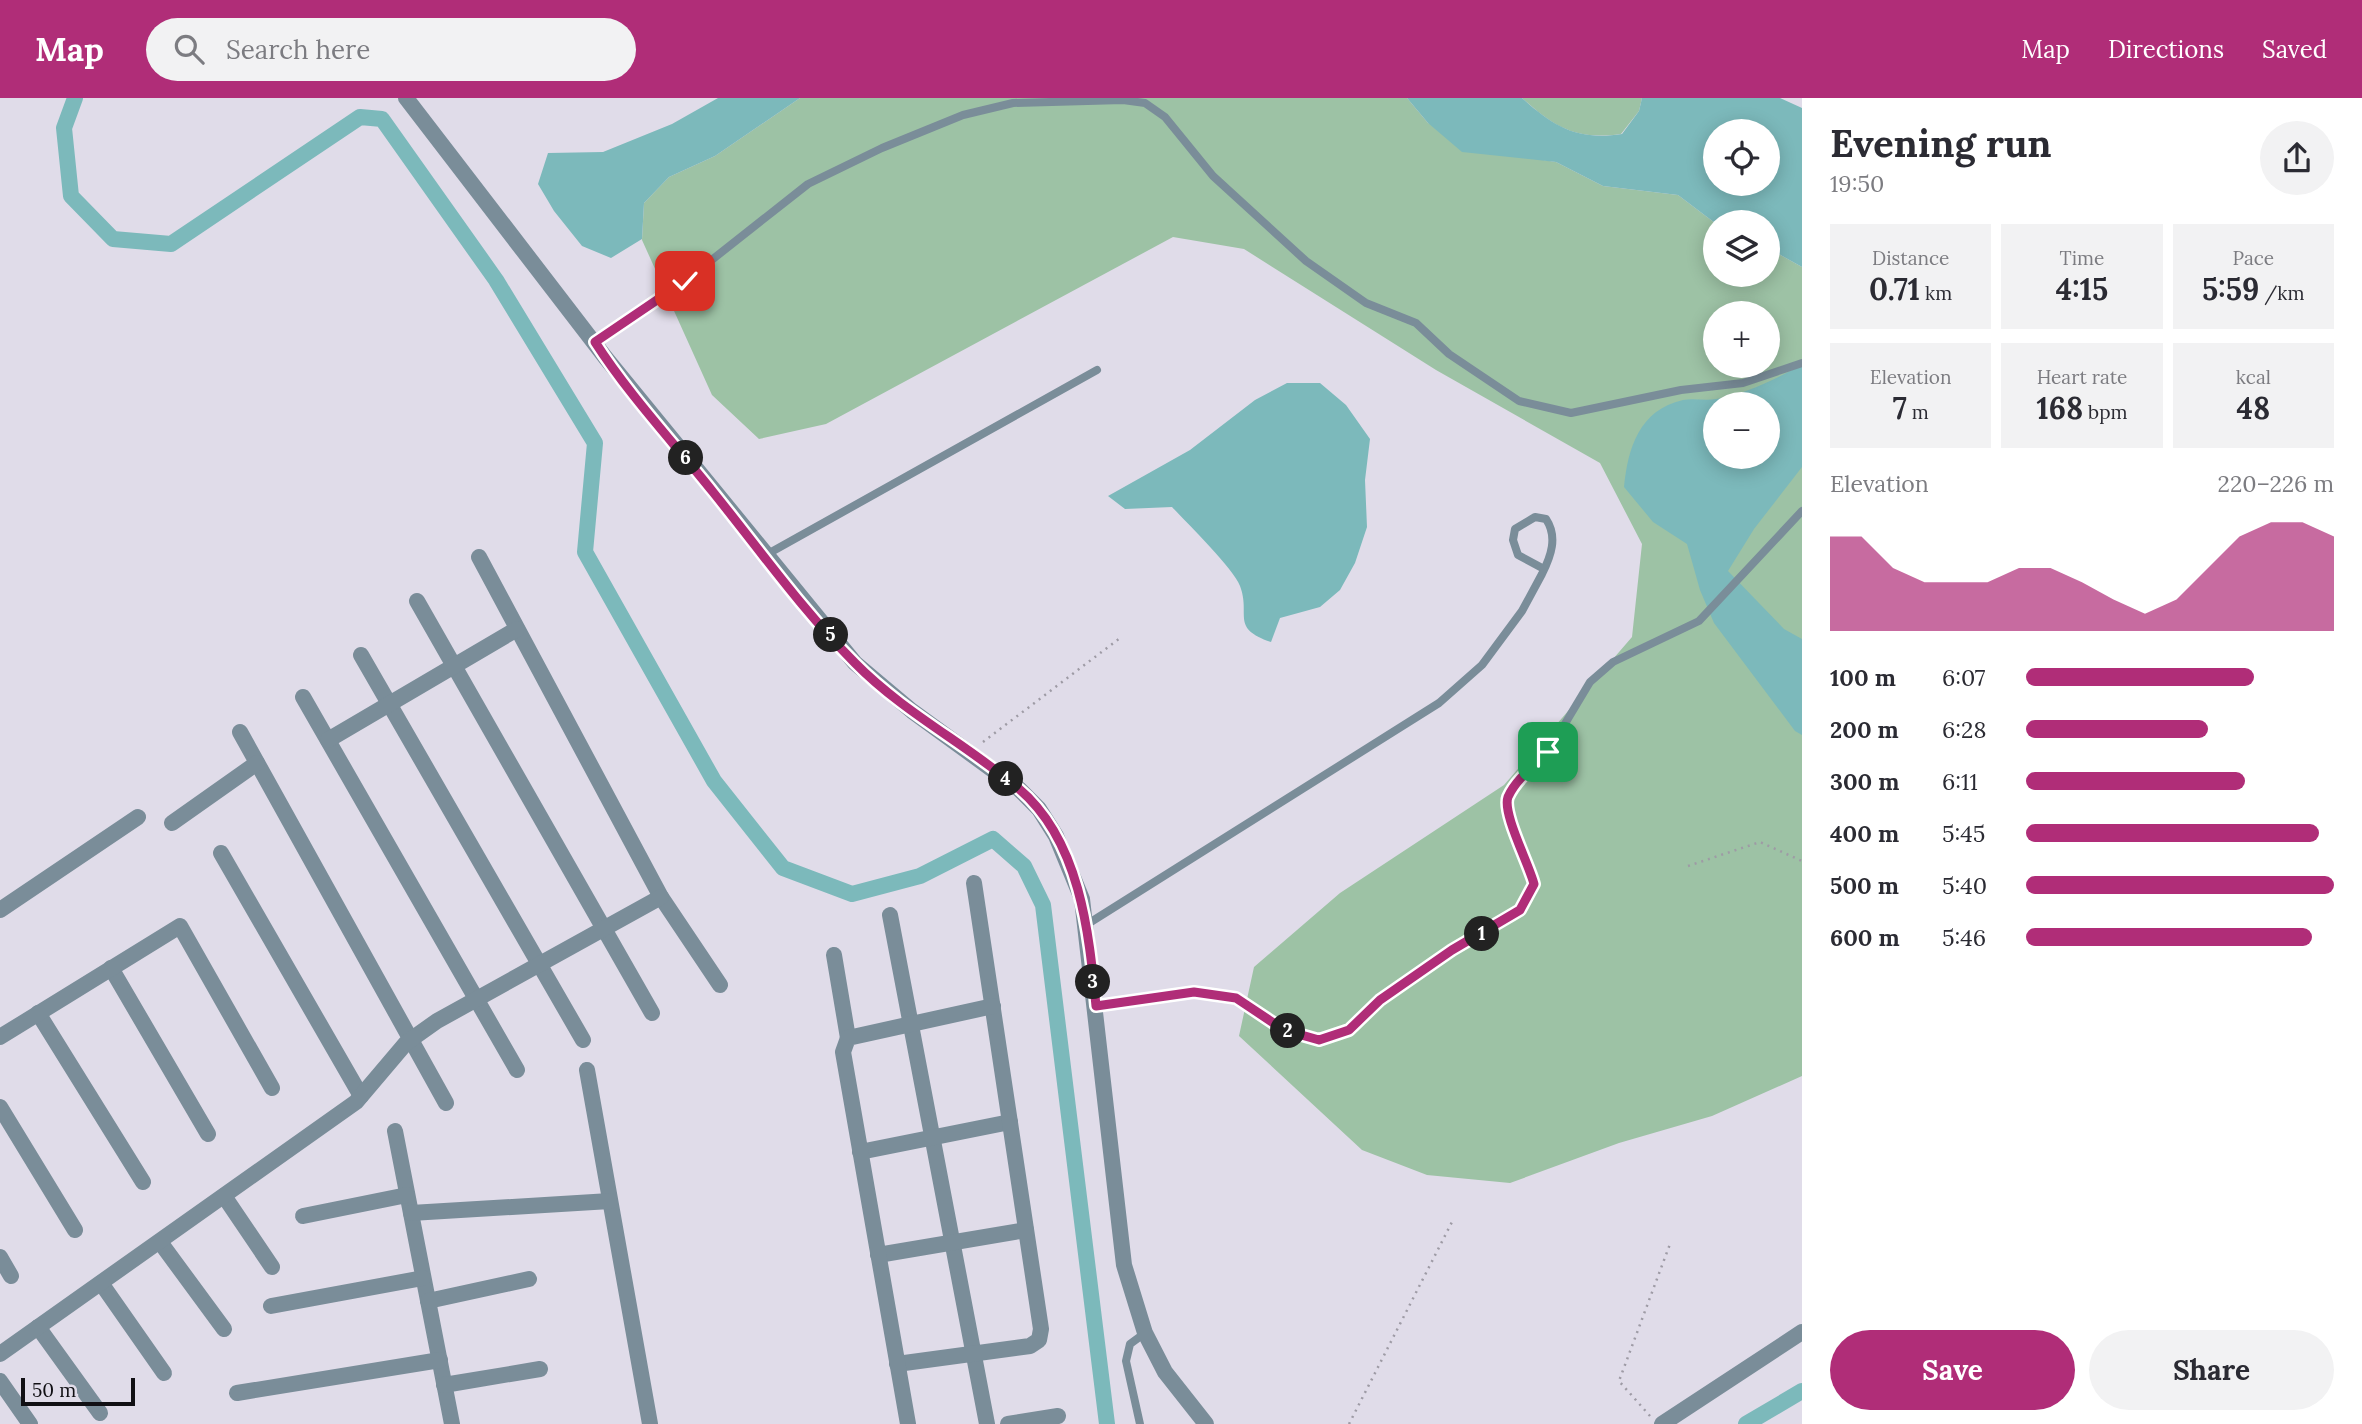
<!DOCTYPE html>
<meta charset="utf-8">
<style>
body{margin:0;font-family:Lora,serif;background:#f2f2f3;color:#2b2b33;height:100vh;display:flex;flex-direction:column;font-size:26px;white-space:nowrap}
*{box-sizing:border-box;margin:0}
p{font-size:23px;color:#7c7c81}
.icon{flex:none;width:38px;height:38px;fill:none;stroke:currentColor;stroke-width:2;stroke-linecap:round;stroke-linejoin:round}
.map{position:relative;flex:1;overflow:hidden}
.panel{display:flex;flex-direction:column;background:#fff;width:560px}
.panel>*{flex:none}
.controls{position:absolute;left:1703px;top:21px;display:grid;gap:14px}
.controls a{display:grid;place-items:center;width:77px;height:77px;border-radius:50%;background:#fff;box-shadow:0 4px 18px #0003;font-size:35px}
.scale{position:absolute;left:21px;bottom:18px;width:114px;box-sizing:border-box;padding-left:7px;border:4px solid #111014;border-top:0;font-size:19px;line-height:24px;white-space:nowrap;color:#111014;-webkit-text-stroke:5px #e0dce9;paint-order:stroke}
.pin{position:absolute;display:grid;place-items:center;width:60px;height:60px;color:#fff;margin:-30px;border-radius:14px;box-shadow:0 4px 10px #0006}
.km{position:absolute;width:35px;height:35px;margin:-18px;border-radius:50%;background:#222;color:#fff;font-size:19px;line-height:35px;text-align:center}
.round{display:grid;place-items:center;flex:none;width:74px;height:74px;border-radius:37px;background:#f2f2f3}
.summary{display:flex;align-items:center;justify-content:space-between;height:119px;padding:0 28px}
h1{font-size:38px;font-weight:700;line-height:52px}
.metrics{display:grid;grid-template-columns:repeat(3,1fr);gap:10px;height:119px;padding:7px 28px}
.metrics div{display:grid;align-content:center;border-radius:0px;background:#f2f2f3;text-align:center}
.metrics b{font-size:30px;font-weight:700}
.metrics small{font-size:19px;font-weight:400}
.metrics p{font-size:19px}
.chart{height:196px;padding:14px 28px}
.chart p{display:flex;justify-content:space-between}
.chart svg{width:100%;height:126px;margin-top:7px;fill:#b02d78;opacity:.7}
.cta{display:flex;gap:14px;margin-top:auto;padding:14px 28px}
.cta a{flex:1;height:80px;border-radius:42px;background:#b02d78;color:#fff;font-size:28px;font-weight:700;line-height:80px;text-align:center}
.cta a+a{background:#f2f2f3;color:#2b2b33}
ul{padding:0 28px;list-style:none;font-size:23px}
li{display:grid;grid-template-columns:112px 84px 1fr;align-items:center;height:52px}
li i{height:18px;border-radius:9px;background:#b02d78}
header{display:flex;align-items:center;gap:42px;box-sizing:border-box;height:98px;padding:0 35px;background:#b02d78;color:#fff}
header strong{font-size:33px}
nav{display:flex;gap:38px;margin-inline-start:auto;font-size:24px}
.search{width:490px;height:63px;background:#f2f2f3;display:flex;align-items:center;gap:18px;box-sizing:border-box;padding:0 24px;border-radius:38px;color:#7c7c81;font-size:26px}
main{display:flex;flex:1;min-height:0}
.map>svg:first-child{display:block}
</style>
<header>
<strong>Map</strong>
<div class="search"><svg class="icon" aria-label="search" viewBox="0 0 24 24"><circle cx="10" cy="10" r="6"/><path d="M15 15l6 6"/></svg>Search here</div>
<nav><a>Map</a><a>Directions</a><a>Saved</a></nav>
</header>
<main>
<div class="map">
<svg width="1802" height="1326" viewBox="0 0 1802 1326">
<rect width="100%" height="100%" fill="#e0dce9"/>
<g fill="#9dc2a5" fill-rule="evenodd">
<path d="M800,0H1407L1428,25L1517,58L1556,64L1603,88L1678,97L1715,125V177H1768V150L1802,169V978L1712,1018L1619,1045L1510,1085L1427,1077L1362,1052L1239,938L1254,869L1340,795L1504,687L1632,539L1642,446L1600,365L1436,272L1244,151L1173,139L826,326L759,341L712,297L642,142L644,105L669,79L715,58ZM1715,215H1768V268H1715ZM1715,306H1768V359H1715Z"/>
<path d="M1522,0H1642L1639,13L1621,36C1576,42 1555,30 1522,0Z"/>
</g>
<g fill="#7cb9bb" fill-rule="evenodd">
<path d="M718,0H800L715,58L669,79L644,105L642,141L611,160L582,148L554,113L538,86L548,55L603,54L672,26Z"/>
<path d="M1407,0H1522C1554,29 1578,43 1622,36L1639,13L1642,0H1780L1802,10V169L1768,150V124L1715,125L1678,97L1603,88L1556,64L1462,54L1428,25ZM1768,33V86H1715V33Z"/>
<path d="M1802,267V369L1754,431L1728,473L1784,531L1802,541V637L1795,633L1714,525L1700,492L1687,446L1653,424L1624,389C1628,350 1639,312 1683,302C1694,300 1705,303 1716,301C1746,296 1775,281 1802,267ZM1715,306H1768V359H1715Z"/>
<path d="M1287,285H1320L1346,307L1370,341L1365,382L1367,429L1355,465L1340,492L1320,509L1280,520L1271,544C1230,530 1251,517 1240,488C1234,471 1186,424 1172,409L1125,411L1108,398L1190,352L1255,302Z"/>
</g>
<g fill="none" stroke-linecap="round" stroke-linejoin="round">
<g stroke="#7cb9bb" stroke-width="16">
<path d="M75,0L64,30L71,98L113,141L171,146L360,19L382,21L496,182L595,345L585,454L714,683L783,770L852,796L920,778L993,741L1024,768L1043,807L1107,1326"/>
<path d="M1746,1326L1802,1293"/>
</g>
<g stroke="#9e9ba5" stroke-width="2.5" stroke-dasharray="2 5" stroke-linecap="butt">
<path d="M983,644L1120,540"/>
<path d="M1688,768L1760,744L1802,763"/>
<path d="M1650,1318L1619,1283L1670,1146"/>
<path d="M1349,1326L1453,1122"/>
</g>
<g stroke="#7a8d99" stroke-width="8">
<path d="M595,245L685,183L808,86L882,50L963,17L1013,5L1123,2L1145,5L1165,19L1213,78L1306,163L1366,205L1416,225L1449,256L1519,303L1571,315L1681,292L1743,285L1802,265"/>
<path d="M764,458L1097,272"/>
<path d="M1086,827L1439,605L1482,567L1522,513L1542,476C1551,458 1558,439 1546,421L1535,419L1515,431L1513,442L1518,457L1544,471"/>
<path d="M1096,908L1194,893L1236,900L1284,932L1319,942L1349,932L1380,902L1452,852L1520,812L1534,786L1527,760L1508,722L1507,700L1519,683L1548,654L1590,584L1613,564L1699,523L1802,413"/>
<path d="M1140,1326L1126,1263L1130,1246L1145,1235"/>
</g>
<g stroke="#7a8d99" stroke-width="16">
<path d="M406,0L605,259L855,565L912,613L1019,691L1039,711L1056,738L1082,801L1124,1167L1145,1235L1165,1274L1206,1326"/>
<path d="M479,459L661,799L720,887"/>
<path d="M417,503L652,915"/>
<path d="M361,557L583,942"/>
<path d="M303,599L517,972"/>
<path d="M240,634L446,1005"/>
<path d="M328,642L517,531"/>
<path d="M172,725L257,665"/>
<path d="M221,755L361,998"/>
<path d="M0,812L138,719"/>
<path d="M890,817L987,1326"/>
<path d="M834,857L848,940"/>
<path d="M111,870L208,1036"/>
<path d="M38,915L143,1084"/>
<path d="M0,939L180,828L272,990"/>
<path d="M587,972L650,1326"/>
<path d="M0,1009L75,1132"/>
<path d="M395,1033L452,1326"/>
<path d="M860,1054L1010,1024"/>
<path d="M224,1098L272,1169"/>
<path d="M411,1115L610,1103"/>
<path d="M303,1118L407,1097"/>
<path d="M160,1144L224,1231"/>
<path d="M878,1157L1026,1132"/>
<path d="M0,1159L11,1178"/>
<path d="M101,1185L164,1275"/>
<path d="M428,1203L529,1181"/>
<path d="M271,1208L423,1180"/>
<path d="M38,1229L100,1315"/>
<path d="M0,1256L356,1004L406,945L437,923L661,799"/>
<path d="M897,1266L1030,1248L1039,1242L1041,1231L974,785"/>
<path d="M0,1283L30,1326"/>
<path d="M444,1287L540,1271"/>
<path d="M237,1295L440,1262"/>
<path d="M908,1326L843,954L848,940L993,908"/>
<path d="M1008,1326L1058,1318"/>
<path d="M1662,1326L1802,1234"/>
</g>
</g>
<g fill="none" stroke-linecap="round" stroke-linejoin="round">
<g stroke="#fff" stroke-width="14">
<path id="route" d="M685,183L595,244C629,297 674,345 713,394C759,451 803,513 855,565C903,614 966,646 1018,690C1080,742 1089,834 1096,908L1194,894L1236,900L1284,932L1319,942L1349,932L1380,902L1452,852L1520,812L1534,786C1529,766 1502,715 1508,699C1516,681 1535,667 1548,654"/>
</g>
<use href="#route" stroke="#b02d78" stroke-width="9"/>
</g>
</svg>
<div class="controls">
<a><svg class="icon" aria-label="locate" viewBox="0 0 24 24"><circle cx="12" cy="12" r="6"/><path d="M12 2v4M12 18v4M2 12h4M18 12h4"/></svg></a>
<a><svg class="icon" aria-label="layers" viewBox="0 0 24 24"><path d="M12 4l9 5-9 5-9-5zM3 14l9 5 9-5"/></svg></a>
<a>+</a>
<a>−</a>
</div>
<div class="scale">50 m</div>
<div class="pin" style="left:1548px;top:654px;background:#1e9e55"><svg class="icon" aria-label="arrive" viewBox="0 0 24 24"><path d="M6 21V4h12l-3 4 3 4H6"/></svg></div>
<div class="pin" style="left:685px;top:183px;background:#d93025"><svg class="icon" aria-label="check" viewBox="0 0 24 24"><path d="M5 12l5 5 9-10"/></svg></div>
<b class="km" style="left:1482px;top:836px">1</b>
<b class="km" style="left:1288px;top:933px">2</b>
<b class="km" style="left:1093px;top:884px">3</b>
<b class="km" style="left:1006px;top:681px">4</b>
<b class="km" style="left:831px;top:537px">5</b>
<b class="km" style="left:686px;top:360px">6</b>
</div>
<section class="panel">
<div class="summary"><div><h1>Evening run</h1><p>19:50</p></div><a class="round"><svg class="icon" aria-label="share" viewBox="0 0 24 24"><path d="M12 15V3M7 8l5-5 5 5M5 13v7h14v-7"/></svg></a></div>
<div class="metrics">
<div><p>Distance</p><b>0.71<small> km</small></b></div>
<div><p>Time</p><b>4:15</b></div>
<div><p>Pace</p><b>5:59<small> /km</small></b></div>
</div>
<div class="metrics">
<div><p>Elevation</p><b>7<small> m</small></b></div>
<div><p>Heart rate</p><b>168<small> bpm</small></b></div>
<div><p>kcal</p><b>48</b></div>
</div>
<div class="chart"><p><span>Elevation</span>220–226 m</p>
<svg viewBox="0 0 160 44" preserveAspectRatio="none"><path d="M0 44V11L10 11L20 22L30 27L40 27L50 27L60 22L70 22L80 27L90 33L100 38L110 33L120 22L130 11L140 6L150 6L160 11V44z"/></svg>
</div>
<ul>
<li><b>100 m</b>6:07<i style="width:74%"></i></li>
<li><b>200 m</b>6:28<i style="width:59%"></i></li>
<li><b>300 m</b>6:11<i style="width:71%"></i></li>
<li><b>400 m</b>5:45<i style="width:95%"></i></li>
<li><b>500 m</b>5:40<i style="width:100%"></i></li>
<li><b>600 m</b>5:46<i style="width:93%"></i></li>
</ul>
<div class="cta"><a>Save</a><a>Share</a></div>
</section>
</main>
